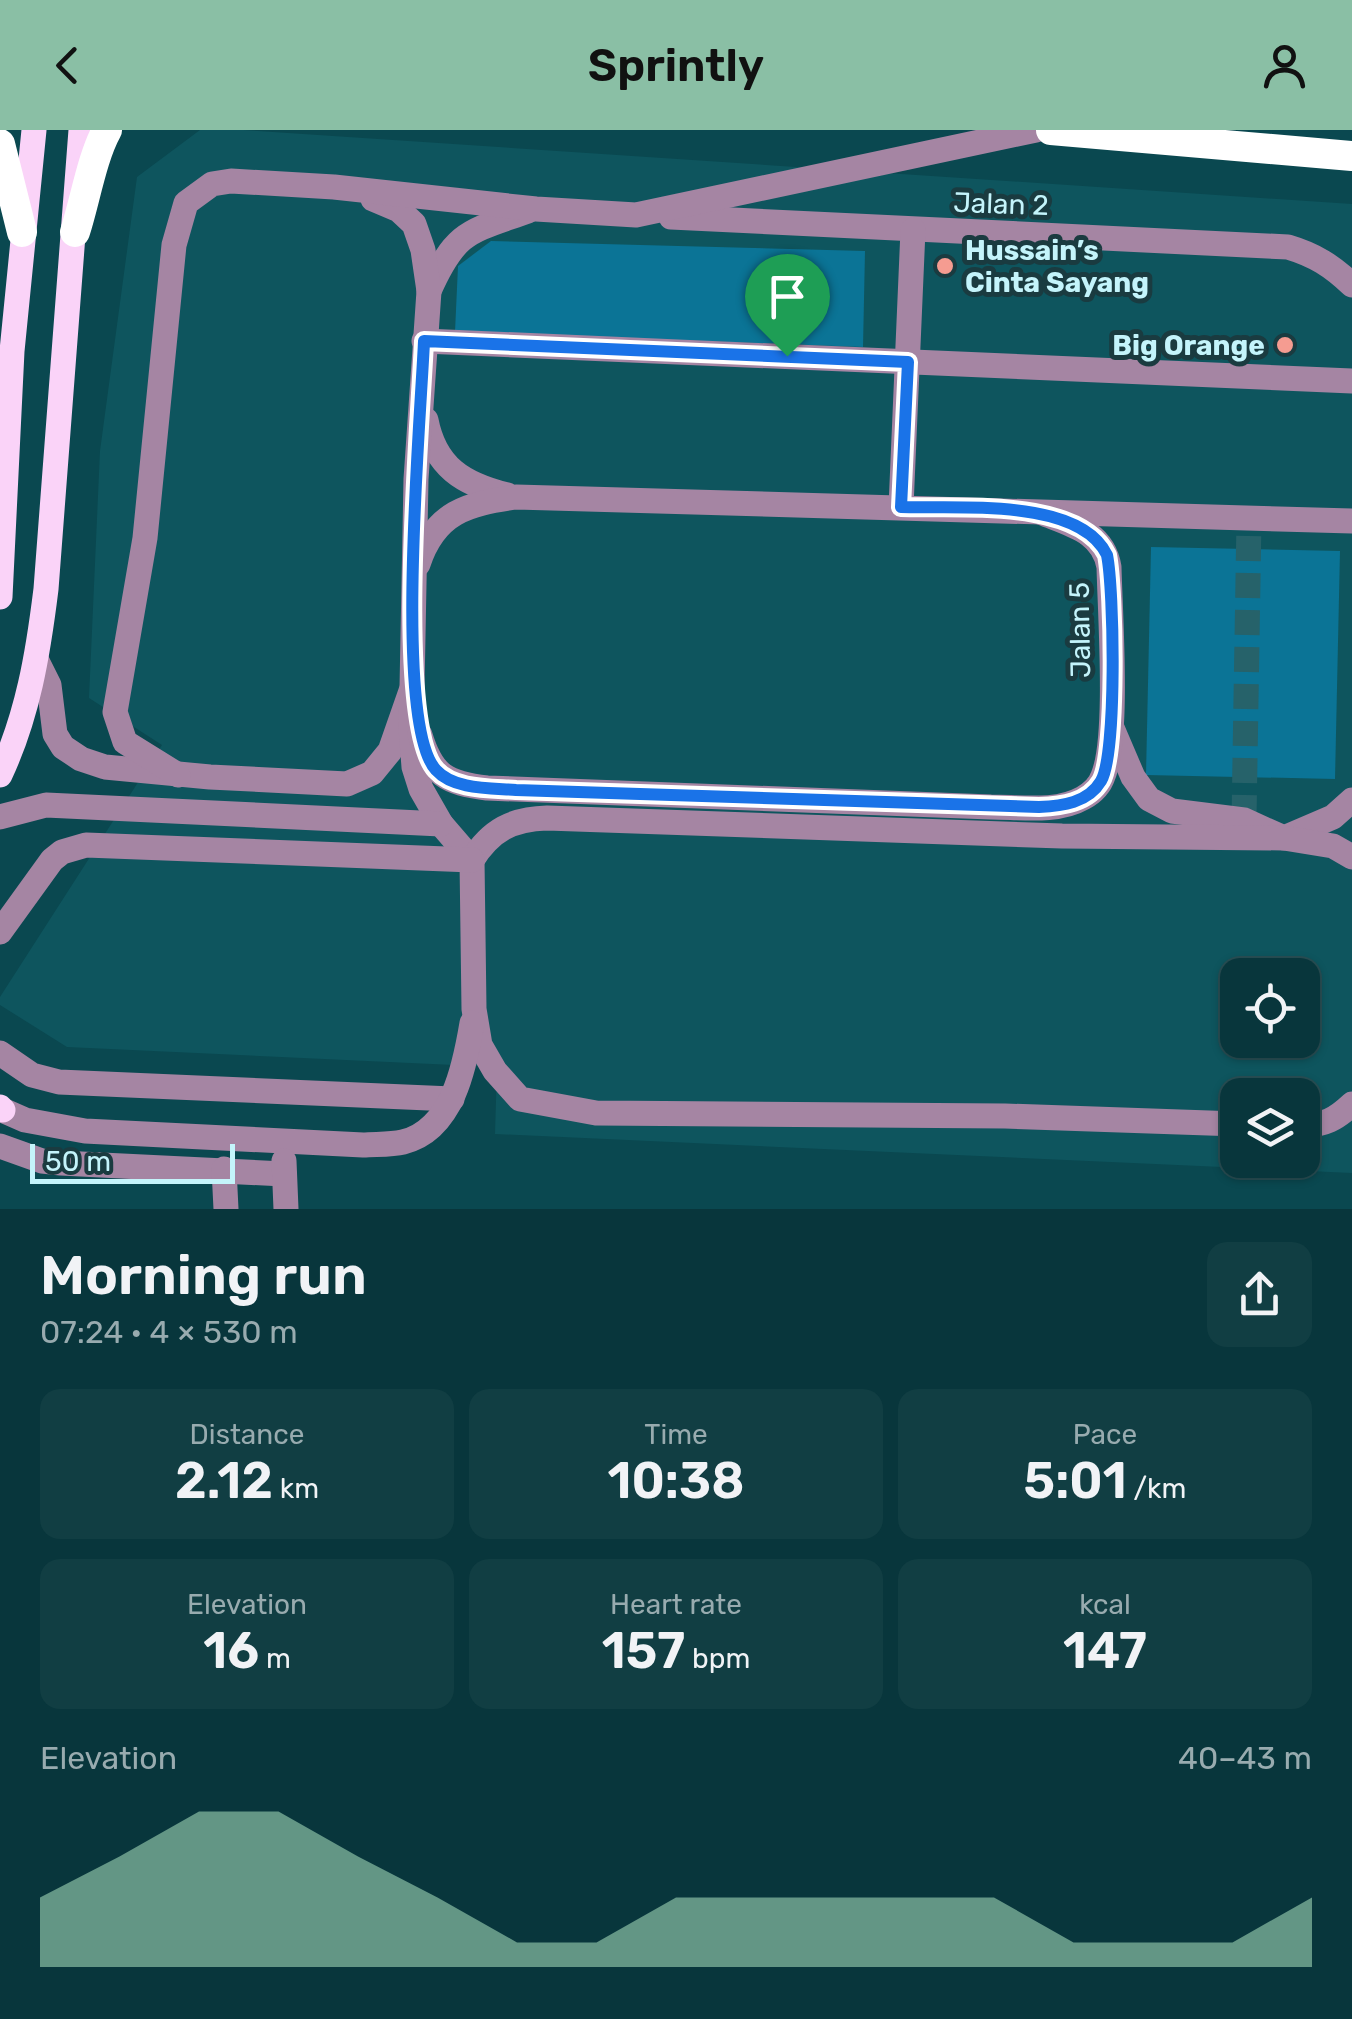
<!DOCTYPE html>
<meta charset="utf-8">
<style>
body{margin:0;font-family:Rubik,sans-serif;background:#113e43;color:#f1f3f6;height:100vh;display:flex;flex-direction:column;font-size:38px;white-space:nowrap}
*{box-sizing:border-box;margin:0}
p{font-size:32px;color:#98abaf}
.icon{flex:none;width:55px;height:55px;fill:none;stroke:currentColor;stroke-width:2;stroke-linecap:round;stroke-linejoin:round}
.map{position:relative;height:1079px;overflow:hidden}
.drawer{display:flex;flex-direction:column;background:#08363c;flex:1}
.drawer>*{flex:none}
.fabs{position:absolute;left:1220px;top:828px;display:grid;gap:20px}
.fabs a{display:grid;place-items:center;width:100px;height:100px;border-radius:20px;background:#08363c;box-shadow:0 2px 8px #0004,0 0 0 2px #295056;font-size:50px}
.scale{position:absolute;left:30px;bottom:25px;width:205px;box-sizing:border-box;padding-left:10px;border:5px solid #c4f4fb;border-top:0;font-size:28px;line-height:35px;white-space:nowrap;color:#c4f4fb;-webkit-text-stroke:8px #1a3b40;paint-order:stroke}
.pin{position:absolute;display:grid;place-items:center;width:85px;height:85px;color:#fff;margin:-102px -42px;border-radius:50% 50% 50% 0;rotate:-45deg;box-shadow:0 0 10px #0007}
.pin .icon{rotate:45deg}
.round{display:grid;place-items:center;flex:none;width:105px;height:105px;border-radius:20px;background:#113e43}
.headline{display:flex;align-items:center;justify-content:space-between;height:170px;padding:0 40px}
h1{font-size:55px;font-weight:600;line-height:75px}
.metrics{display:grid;grid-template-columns:repeat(3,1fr);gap:15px;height:170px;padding:10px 40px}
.metrics div{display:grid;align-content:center;border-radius:20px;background:#113e43;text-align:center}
.metrics b{font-size:50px;font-weight:600}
.metrics small{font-size:28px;font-weight:400}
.metrics p{font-size:28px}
.chart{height:280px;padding:20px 40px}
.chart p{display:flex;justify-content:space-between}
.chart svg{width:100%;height:180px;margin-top:10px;fill:#8abfa5;opacity:.7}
header{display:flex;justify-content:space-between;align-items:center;height:130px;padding:0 40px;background:#8abfa5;color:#111;font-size:45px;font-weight:600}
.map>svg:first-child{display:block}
</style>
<header><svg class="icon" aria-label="back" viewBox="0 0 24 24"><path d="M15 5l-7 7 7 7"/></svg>Sprintly<svg class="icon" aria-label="person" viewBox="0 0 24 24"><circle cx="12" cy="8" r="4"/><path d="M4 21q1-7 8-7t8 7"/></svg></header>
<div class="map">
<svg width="1352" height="1079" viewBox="0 0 1352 1079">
<rect width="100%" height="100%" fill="#0a4850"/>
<path fill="#0e555e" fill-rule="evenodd" d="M200,0H243L1352,74V1043L495,1004L497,937L67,917L0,875V867L162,615L89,568L100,321L137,47ZM1238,845H1302V910H1238ZM1238,965H1302V1030H1238Z"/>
<g fill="#0b7496">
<path d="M491,111L865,121L863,217L455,202L458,136Z"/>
<path d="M1151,417L1340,421L1335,649L1146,645Z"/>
</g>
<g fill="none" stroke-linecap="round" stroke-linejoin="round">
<path stroke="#26626a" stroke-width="25" stroke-dasharray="25 12" stroke-linecap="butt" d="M1244,690L1249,389"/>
<g stroke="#a585a3" stroke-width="25">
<path d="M671,87L1288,117C1315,125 1332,136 1352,155"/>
<path d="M429,161C456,100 469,102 528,81"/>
<path d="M424,211L1352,251"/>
<path d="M426,290C435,337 463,354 507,365"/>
<path d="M901,377L913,100"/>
<path d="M418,434C435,382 467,374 516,367L1352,391"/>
<path d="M37,531L49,555L55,604L63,617L81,629L105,637L210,647L347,654L372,643L390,621L412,558L416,349L429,161L423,120L414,94L399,80L373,69"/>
<path d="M412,558L411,598L414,637L421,659L441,694L472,730L474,879L480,915L495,941L520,969L596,983L1005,986L1238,994"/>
<path d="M1112,598L1133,647L1149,669L1172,681L1244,690L1284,708L1333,687L1352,670"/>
<path d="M420,605C432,645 446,653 487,658L991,677C1020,677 1057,683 1083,668C1092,663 1100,655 1103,646C1119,608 1110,483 1109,437C1103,402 1072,395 1042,383"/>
<path d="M178,645L125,612L115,582L145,408L174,115L186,73L212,54L231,51L334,57L536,79L636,85L1036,0"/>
<path d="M0,687L46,675L441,694"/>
<path d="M472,730C491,700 512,689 547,688L1062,706L1284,708L1333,716L1352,727"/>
<path d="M0,802L52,730L62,722L86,715L472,730"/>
<path d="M0,923L32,945L59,952L452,969"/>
<path d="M0,979L25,990L85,1001L363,1015C376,1014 391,1015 403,1012C453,1000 465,935 472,893"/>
<path d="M1302,996C1325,995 1336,989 1352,974"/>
<path d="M0,1016L42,1031L61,1033L284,1044"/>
<path d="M284,1031L286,1079"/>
<path d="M224,1039L226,1079"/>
</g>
<g stroke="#fad3f8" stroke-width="25">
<path d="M0,467L12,221L34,0"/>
<path d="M0,645C28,585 38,524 46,459L81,0"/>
<path d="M0,977L3,980"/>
</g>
<g stroke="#fff" stroke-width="30">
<path d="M1051,0L1352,26"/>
<path d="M0,14L22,102"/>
<path d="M75,102C85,71 92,27 107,0"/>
</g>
</g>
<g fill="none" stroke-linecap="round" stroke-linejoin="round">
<g stroke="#fff" stroke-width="20">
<path id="route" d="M424,211L908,232L901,377C956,379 1079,367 1107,425C1114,460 1117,624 1101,651C1088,673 1062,676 1039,677L516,660C491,658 454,660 436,640C393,594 421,286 424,211Z"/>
</g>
<use href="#route" stroke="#1a73e8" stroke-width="12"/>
</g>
<g fill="#f59c91" stroke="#1a3b40" stroke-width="4">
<circle cx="945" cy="136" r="10"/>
<circle cx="1285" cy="215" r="10"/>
</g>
<g text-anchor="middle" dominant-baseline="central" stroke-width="10" stroke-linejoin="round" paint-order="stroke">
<g font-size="28" fill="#c4f4fb" stroke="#1a3b40">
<text transform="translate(1001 74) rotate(2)">Jalan 2</text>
<text transform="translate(1080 500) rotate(-91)">Jalan 5</text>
</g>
<g font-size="28" font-weight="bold" fill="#c4f4fb" stroke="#1a3b40" text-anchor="start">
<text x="965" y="120">Hussain’s<tspan x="965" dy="32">Cinta Sayang</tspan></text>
<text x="1265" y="215" text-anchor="end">Big Orange</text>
</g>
</g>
</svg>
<div class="fabs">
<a><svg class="icon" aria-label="locate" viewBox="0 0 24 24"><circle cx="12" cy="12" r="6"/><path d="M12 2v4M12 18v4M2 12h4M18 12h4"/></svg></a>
<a><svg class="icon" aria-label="layers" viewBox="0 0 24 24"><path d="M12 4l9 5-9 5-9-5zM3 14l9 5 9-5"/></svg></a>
</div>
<div class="scale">50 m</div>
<div class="pin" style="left:787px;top:226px;background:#1e9e55"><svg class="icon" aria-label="arrive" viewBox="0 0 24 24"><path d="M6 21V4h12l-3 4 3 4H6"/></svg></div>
</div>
<section class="drawer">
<div class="headline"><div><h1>Morning run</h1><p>07:24 · 4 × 530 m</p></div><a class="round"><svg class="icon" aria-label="share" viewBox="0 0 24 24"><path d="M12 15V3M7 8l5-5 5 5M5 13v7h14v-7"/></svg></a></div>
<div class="metrics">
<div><p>Distance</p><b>2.12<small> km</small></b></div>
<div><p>Time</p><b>10:38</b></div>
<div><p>Pace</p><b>5:01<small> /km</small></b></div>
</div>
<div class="metrics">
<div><p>Elevation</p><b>16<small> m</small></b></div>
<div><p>Heart rate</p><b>157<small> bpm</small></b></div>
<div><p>kcal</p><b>147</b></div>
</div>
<div class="chart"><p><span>Elevation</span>40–43 m</p>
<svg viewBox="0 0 160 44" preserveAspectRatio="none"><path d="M0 44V27L10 17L20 6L30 6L40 17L50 27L60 38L70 38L80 27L90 27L100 27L110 27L120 27L130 38L140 38L150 38L160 27V44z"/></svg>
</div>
</section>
